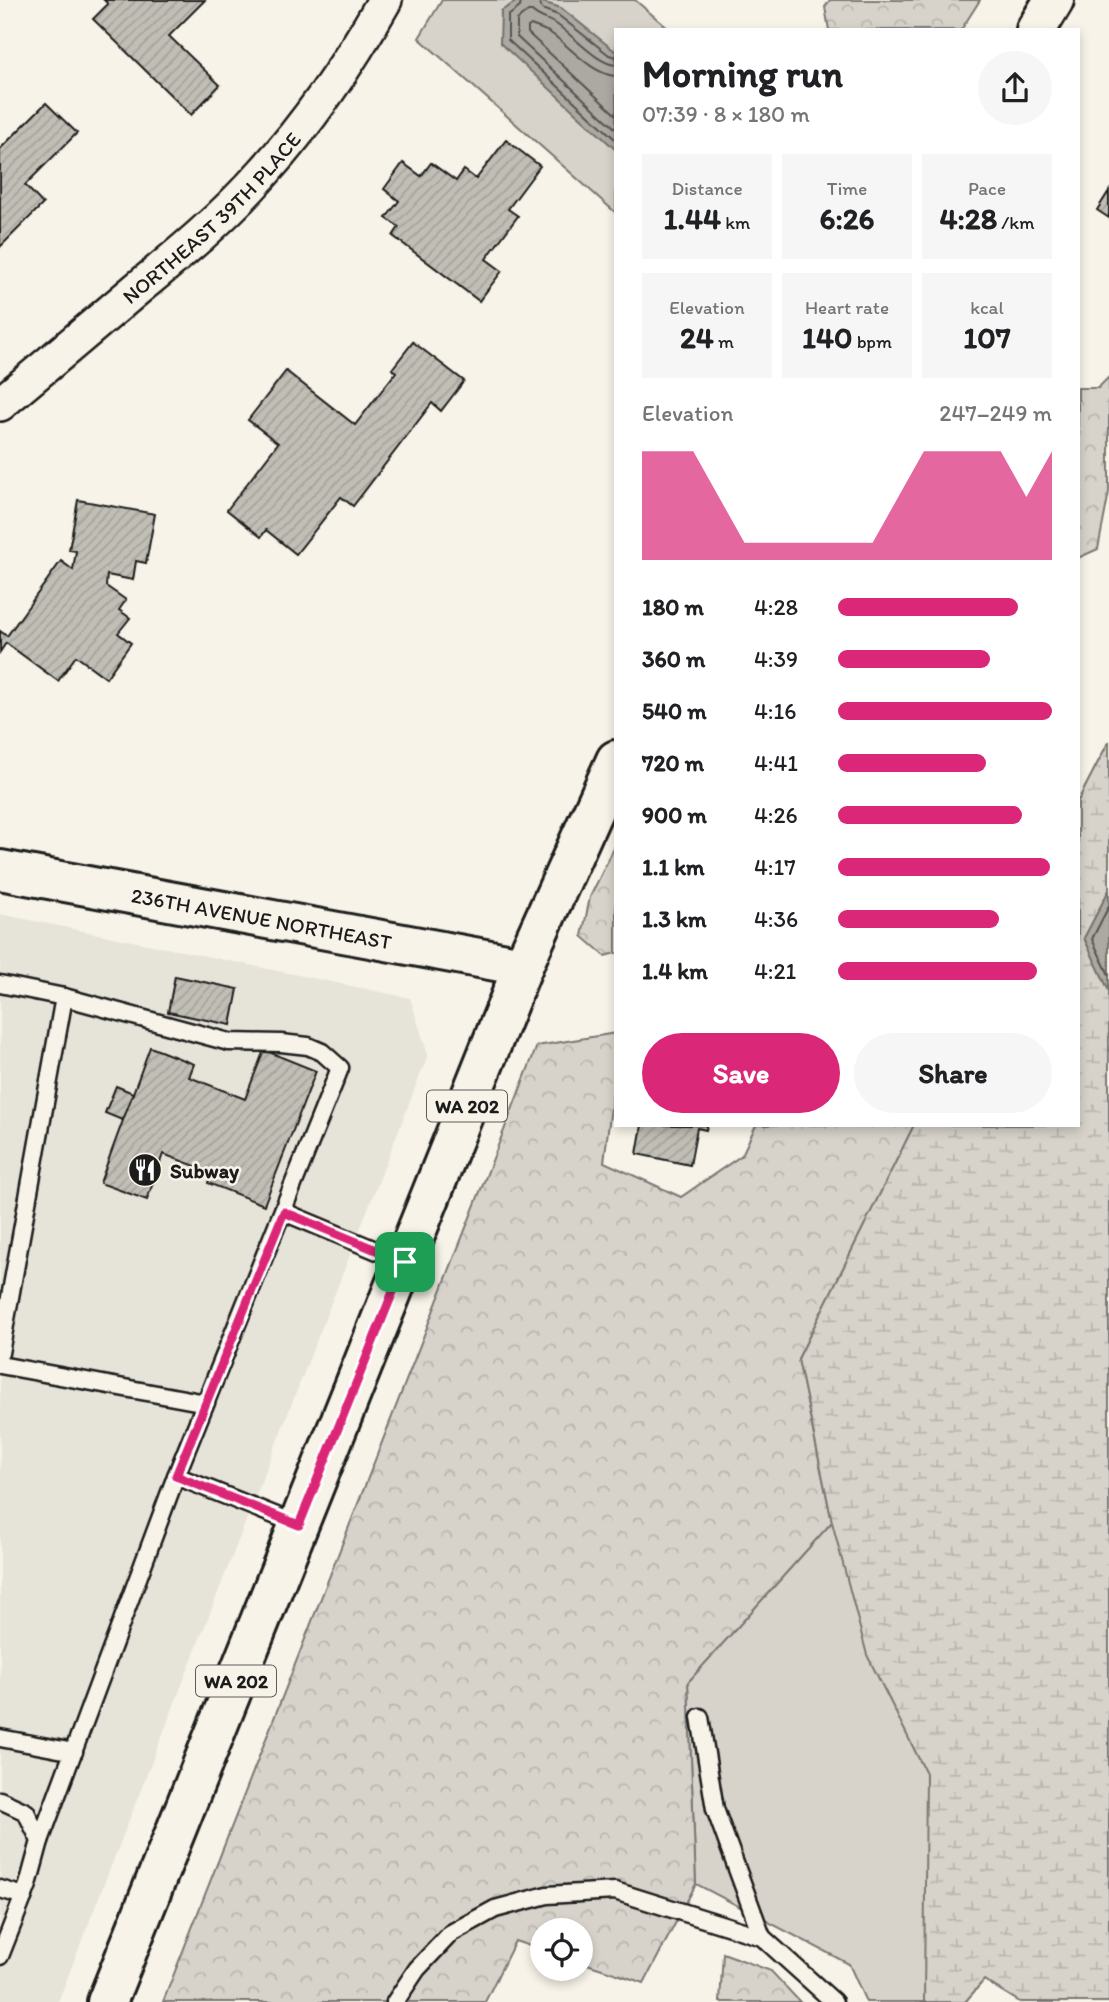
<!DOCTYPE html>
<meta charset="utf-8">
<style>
body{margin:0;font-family:Itim,sans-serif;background:#f6f6f6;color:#202124;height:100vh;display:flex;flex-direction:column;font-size:26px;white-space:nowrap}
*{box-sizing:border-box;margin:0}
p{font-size:23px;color:#757577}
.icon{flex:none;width:38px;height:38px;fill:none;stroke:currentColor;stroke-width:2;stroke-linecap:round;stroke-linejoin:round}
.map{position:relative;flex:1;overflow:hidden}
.panel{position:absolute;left:614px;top:28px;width:466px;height:1099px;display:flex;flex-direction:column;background:#fff;border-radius:0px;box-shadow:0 4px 10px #0003}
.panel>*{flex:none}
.buttons{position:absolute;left:530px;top:1918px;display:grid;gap:14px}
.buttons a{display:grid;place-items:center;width:63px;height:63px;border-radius:50%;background:#fff;box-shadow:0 4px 10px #0003;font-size:35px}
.pin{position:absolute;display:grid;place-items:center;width:60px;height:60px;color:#fff;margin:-30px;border-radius:14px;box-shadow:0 4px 10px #0006}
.round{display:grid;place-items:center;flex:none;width:74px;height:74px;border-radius:37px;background:#f6f6f6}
.head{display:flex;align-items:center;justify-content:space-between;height:119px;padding:0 28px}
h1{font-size:38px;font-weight:700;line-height:52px}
.metrics{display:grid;grid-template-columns:repeat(3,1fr);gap:10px;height:119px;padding:7px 28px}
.metrics div{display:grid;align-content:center;border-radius:0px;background:#f6f6f6;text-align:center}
.metrics b{font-size:30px;font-weight:700}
.metrics small{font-size:19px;font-weight:400}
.metrics p{font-size:19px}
.chart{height:196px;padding:14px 28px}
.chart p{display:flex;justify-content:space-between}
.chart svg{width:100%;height:126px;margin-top:7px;fill:#db2777;opacity:.7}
.primary-button{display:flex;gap:14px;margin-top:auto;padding:14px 28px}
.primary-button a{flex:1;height:80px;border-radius:42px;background:#db2777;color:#fff;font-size:28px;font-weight:700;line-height:80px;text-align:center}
.primary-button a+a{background:#f6f6f6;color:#202124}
ul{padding:0 28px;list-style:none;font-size:23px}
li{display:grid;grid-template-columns:112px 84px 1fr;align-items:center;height:52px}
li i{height:18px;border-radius:9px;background:#db2777}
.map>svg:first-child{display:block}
</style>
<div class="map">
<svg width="1109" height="2002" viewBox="0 0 1109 2002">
<defs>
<pattern id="forest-crowns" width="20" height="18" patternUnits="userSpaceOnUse" patternTransform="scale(1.75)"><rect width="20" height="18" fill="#d7d3cb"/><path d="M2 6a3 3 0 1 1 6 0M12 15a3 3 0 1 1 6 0" fill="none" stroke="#b8b5ae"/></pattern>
<pattern id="wetland-marsh" width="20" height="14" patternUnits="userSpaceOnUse" patternTransform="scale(1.75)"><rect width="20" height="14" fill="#d7d3cb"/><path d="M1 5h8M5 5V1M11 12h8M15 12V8" fill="none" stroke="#b8b5ae"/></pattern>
<pattern id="building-hatch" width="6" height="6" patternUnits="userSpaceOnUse" patternTransform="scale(1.75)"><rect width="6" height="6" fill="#c0beb5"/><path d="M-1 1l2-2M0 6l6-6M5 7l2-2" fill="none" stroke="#a4a39b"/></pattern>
</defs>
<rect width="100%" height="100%" fill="#f7f3e8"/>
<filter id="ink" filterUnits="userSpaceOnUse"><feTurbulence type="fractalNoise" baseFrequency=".0143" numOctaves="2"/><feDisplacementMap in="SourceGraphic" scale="14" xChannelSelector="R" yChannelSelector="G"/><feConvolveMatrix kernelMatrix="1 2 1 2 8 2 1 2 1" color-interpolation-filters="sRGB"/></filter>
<g filter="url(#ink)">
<path fill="#e6e3d9" d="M0,914L410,998L428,1055L58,2002H0Z"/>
<g fill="#d7d3cb" stroke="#7a7874" stroke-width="2">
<path d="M442,0H635L670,30H616V213L419,38Z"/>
<path d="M1109,741V2002H1020L984,1980L965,2002H866L849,1964L696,1884L688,1682L832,1522L798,1359L914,1125H1078V801Z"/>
</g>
<g fill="url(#forest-crowns)" stroke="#7a7874" stroke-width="2">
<path d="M830,0H980L961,30H829L825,7Z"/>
<path d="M1109,377V492L1098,549L1078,558V388H1098Z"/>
<path d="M616,844V953L605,956L582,936L590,897Z"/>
<path d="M616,1033V1068L604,1162L681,1197L742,1155L756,1125H914L798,1359L832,1522L688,1682L696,1884L644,1983L581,1962V1930H542V1950L515,1941L485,2002H163L537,1046Z"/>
<path d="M723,1953L771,1971L800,2002H720Z"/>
</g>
<path fill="url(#wetland-marsh)" stroke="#7a7874" stroke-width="2" d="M1109,741V2002H1020L984,1980L965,2002H924L926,1773L867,1655L832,1522L798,1359L914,1125H1078V801Z"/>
<g fill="#aca9a2" stroke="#72716c" stroke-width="2">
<path d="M519,0H536L561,8L616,52V150L500,43L501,11Z"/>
<path d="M1109,890V991L1084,938Z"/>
</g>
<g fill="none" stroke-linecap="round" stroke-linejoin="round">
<g stroke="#565452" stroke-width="2">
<path d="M521,0L520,7L508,16V40L616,140"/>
<path d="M539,0L542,9L558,15L609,55L616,57"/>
<path d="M616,65C597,64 573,35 556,24C548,19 539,18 532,11H528L517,20V37L616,129"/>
<path d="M616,76C593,75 570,47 552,34C546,30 538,28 531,25L528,27V33L616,115"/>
<path d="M1109,906L1092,939L1109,975"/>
</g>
</g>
<g fill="url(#building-hatch)" stroke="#1c1c1c" stroke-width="2">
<path d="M104,0H205L169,36L220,85L191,115L93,19L108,4Z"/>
<path d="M46,103L77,133L25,185L43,204L0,247V149Z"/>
<path d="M506,140L540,166L508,209L518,216L486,259L502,271L479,301L393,236L399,227L386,218L399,201L384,189L403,163L421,176L431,163L456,181L464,170L476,179Z"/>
<path d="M1109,191V218L1097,210Z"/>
<path d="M413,342L464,381L441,411L432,403L353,506L341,497L296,554L266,530L261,537L227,510L278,443L248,420L286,371L355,425L396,372L392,369Z"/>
<path d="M78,500L155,514L146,563L136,561L133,580L107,575L106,586L126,600L119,610L130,618L118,633L131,643L106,678L76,656L58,681L6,643L0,652V631L7,636L61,561L73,570L76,551L69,550Z"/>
<path d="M175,976L238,989L231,1025L168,1012Z"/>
<path d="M150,1047L194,1064L189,1077L245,1099L264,1050L316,1071L264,1205L208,1183L212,1172L163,1154L147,1200L100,1183Z"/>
<path d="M116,1086L133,1093L122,1120L105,1113Z"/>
<path d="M642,1125H707L706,1130L697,1128L690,1165L637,1154Z"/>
</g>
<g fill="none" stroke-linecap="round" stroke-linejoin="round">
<g stroke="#1c1c1c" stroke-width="21">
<g id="lane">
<path d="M0,984L64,997L0,1353"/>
<path d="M284,1212L404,1262"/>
<path d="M0,1365L206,1403"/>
<path d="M176,1476L299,1525"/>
<path d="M700,1717L715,1809L762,1937"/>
<path d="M0,1738L74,1752"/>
<path d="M0,1800L26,1812L40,1841L28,1885L0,1956"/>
<path d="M40,1841L176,1476L340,1068L322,1052L308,1046L281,1043L229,1042L64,997"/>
<path d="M0,1889L24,1896"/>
<path d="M395,2002L417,1969L451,1933L495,1909L547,1895L615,1891L762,1937L834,2002"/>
</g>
</g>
<g stroke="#1c1c1c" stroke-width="38">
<g id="street">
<path id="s1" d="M0,404C46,366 92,327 138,288C182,252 225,216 263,173C311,120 350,62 385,0"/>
</g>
</g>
<g stroke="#1c1c1c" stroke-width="44">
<g id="secondary">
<path id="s2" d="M0,870L523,966"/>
</g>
</g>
<g stroke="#1c1c1c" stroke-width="44">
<g id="primary">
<path d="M1036,30L1054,0"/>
<path d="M107,2002L523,966L616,760"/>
</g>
</g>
<use href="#lane" stroke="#f7f3e8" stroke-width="16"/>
<use href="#street" stroke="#f7f3e8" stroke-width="33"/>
<use href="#secondary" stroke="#f7f3e8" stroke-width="38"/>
<use href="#primary" stroke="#f7f3e8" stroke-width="38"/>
</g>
</g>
<g fill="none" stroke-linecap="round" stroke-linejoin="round" filter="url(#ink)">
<g stroke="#fff" stroke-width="14">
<path id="route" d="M284,1212L405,1262L299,1525L176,1476Z"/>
</g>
<use href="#route" stroke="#db2777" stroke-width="9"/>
</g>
<defs>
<g id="restaurant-disc" transform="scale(1.75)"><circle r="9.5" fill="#1c1c1c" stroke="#f7f3e8"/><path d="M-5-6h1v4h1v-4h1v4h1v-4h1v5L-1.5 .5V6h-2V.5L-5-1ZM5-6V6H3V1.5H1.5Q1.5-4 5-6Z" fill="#fff"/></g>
</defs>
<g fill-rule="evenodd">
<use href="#restaurant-disc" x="145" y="1170"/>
</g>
<g text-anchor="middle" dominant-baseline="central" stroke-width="5" stroke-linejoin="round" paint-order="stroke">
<g fill="#f7f3e8" stroke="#5e5c59" stroke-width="2">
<rect x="427" y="1090.5" width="80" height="31" rx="5"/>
<rect x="196" y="1665.5" width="80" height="31" rx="5"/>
</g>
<g font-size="19" font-weight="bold" fill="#1c1c1c">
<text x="467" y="1106">WA 202</text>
<text x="236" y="1681">WA 202</text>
</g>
<g font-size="21" fill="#1c1c1c" stroke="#f7f3e8">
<text stroke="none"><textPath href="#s1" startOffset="282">NORTHEAST 39TH PLACE</textPath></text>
<text stroke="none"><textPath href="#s2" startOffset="266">236TH AVENUE NORTHEAST</textPath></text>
</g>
<g font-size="21" font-weight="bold" fill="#1c1c1c" stroke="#f7f3e8" text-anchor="start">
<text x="170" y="1170">Subway</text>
</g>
</g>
</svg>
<div class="buttons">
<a><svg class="icon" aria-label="locate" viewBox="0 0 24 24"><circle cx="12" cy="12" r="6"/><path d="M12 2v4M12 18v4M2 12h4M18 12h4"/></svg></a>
</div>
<div class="pin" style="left:405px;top:1262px;background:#1e9e55"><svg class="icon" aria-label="arrive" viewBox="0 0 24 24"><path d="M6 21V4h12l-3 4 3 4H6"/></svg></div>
<section class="panel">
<div class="head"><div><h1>Morning run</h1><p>07:39 · 8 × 180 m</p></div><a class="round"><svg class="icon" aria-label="share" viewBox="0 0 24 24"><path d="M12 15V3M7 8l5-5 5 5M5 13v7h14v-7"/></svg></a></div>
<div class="metrics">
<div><p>Distance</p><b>1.44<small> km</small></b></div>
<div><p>Time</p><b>6:26</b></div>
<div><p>Pace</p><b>4:28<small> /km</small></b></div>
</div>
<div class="metrics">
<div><p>Elevation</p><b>24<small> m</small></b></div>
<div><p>Heart rate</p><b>140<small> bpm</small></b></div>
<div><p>kcal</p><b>107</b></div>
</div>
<div class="chart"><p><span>Elevation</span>247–249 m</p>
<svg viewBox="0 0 160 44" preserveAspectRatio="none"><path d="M0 44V6L10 6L20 6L30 22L40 38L50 38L60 38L70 38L80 38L90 38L100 22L110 6L120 6L130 6L140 6L150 22L160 6V44z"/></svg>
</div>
<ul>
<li><b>180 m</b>4:28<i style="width:84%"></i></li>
<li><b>360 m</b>4:39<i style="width:71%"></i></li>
<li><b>540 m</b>4:16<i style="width:100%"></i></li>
<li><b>720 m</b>4:41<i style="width:69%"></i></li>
<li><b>900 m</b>4:26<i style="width:86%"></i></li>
<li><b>1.1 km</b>4:17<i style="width:99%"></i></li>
<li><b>1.3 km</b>4:36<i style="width:75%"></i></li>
<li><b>1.4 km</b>4:21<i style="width:93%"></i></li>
</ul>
<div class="primary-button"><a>Save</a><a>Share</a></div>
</section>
</div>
